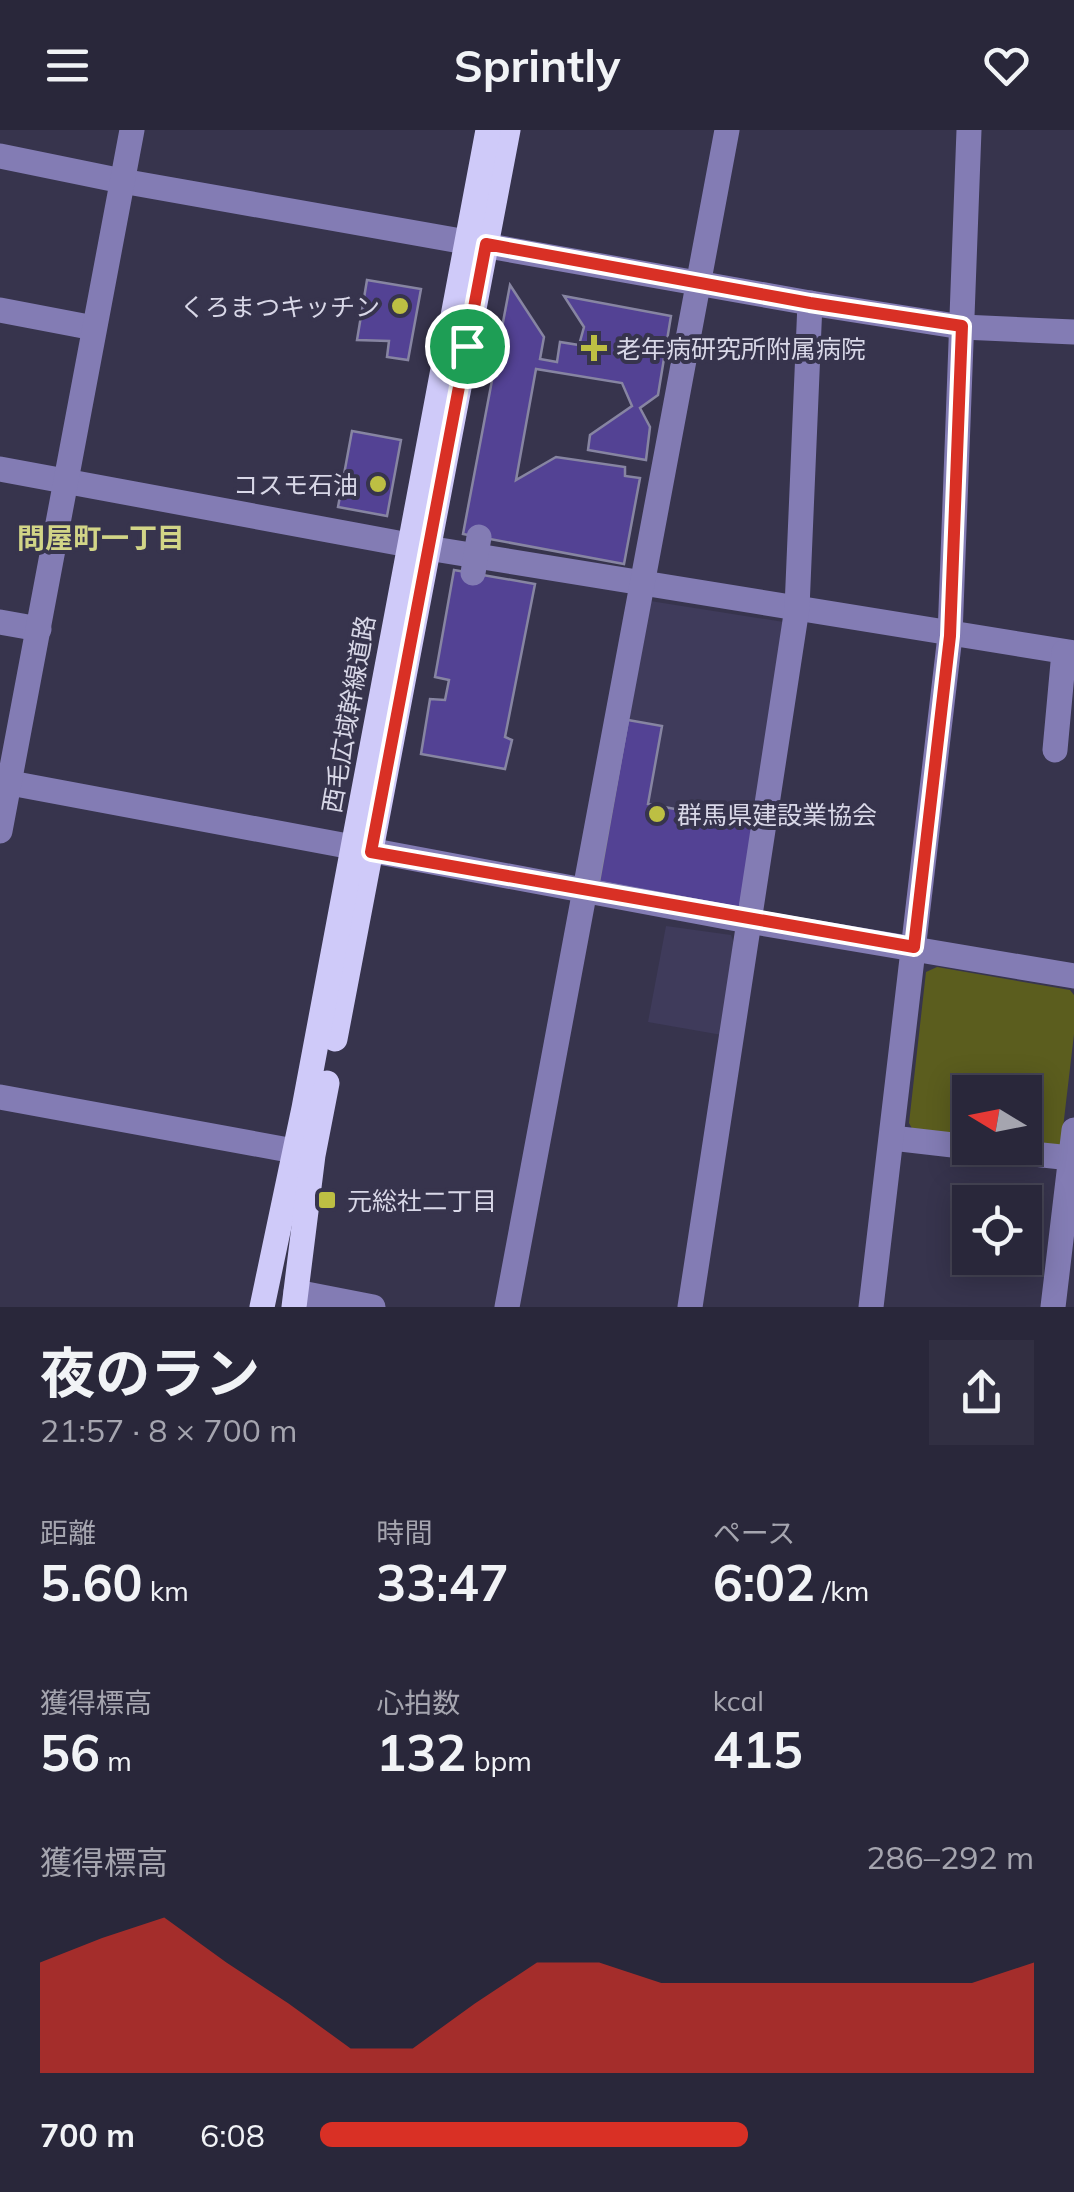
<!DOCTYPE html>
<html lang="ja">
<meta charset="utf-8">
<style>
body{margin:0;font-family:Mulish,"Noto Sans JP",sans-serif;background:#312f42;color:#f1f3f6;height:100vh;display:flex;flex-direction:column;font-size:38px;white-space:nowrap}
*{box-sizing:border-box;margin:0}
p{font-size:32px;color:#a5a5af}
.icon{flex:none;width:55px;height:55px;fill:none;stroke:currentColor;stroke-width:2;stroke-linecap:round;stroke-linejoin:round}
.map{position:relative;height:1177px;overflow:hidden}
.drawer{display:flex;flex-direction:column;background:#29273a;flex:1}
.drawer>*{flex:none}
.needle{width:65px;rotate:280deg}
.buttons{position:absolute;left:952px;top:945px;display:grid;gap:20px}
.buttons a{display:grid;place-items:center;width:90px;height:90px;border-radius:0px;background:#29273a;box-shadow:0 5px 25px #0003,0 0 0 2px #454454;font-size:50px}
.pin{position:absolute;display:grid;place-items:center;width:85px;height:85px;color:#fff;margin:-42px;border:5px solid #fff;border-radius:50%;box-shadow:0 2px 10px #0007}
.round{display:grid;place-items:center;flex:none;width:105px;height:105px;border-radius:0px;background:#312f42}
.head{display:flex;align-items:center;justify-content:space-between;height:170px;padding:0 40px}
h1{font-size:55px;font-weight:700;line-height:75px}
.metrics{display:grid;grid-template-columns:repeat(3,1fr);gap:15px;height:170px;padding:10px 40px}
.metrics div{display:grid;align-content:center}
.metrics b{font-size:50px;font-weight:700}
.metrics small{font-size:28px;font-weight:400}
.metrics p{font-size:28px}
.chart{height:280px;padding:20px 40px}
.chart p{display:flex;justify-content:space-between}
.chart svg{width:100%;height:180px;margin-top:10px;fill:#d93025;opacity:.7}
ul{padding:0 40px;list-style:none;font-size:32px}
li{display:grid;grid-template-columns:160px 120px 1fr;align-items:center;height:75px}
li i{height:25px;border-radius:12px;background:#d93025}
header{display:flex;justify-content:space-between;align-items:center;height:130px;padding:0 40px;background:#29273a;font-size:45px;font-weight:700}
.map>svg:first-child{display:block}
</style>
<header><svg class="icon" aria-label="menu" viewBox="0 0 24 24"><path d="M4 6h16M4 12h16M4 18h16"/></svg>Sprintly<svg class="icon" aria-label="heart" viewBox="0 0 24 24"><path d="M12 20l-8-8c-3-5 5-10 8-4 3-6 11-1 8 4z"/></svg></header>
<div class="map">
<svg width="1074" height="1177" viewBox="0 0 1074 1177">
<rect width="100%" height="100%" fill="#37344d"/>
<g fill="#3f3b5b">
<path d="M644,470L790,493L746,787L591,759Z"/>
<path d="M666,796L731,805L736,819L722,905L648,892Z"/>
</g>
<path fill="#5b5d1e" d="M937,837L1070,860L1074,865V904L1061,1015L1025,1018V962H970V1011L915,1004L909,993L926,842Z"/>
<g fill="#534294" stroke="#8785a2" stroke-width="2.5">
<path d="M367,150L421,159L408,230L387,227L389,211L357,210Z"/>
<path d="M510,155L544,207L540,229L557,232L560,212L579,215L584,197L564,166L671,186L658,265L640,278L650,297L646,330L588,320L590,305L632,276L622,253L536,239L516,350L556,327L625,337V346L640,348L624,434L463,404Z"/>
<path d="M352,301L401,310L387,386L338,377Z"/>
<path d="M454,440L535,454L505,607L512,610L505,639L421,624L430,569L445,570L449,550L435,547Z"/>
<path d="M628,590L662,596L648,674L756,694L740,778L599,752Z"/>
</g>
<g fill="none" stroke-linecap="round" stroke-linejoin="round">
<g stroke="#837cb4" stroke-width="25">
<path d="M0,26L122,51L810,173L962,197L1074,202"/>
<path d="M0,180L94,198"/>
<path d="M0,339L409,415L1074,523"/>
<path d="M0,492L39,499"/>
<path d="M1055,620L1064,522"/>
<path d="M0,651L748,791L1074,846"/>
<path d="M0,701L132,0"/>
<path d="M0,967L294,1021"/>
<path d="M892,1008L970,1017"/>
<path d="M976,1018L1071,1028"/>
<path d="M296,1162L373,1177"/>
<path d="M507,1177L727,0"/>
<path d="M690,1177L797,478L810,173"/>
<path d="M871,1177L950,506L969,0"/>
<path d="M1053,1177L1074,1000"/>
</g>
<g stroke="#cfcaf9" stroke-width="25">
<path d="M335,909L508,0"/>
<path d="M262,1177L304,978L488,0"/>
<path d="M294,1177L313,1025L327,953"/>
</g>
<path stroke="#837cb4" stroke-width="25" d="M473,443L479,407"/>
</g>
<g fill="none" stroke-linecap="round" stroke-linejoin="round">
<g stroke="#fff" stroke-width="20">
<path id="route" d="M486,114L810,173L962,196L950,506L914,817L371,722Z"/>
</g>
<use href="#route" stroke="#d93025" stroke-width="12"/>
</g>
<g fill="#bdbf43" stroke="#37344d" stroke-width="4">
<circle cx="400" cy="176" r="10"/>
<path d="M589 203h10v10h10v10h-10v10h-10v-10h-10v-10h10z"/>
<circle cx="378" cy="354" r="10"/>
<circle cx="657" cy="684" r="10"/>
<rect x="317" y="1060" width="20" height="20" rx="5"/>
</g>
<g text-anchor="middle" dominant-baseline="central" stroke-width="8" stroke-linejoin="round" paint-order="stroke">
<g font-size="25" fill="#d8d7e7" stroke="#37344d" text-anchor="start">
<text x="380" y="176" text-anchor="end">くろまつキッチン</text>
<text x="616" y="218">老年病研究所附属病院</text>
<text x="358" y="354" text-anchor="end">コスモ石油</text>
<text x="677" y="684">群馬県建設業協会</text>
<text x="347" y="1070">元総社二丁目</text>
</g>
<g font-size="25" fill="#d8d7e7" stroke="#37344d">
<text transform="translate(348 584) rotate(-80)">西毛広域幹線道路</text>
</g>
<g font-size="28" font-weight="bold" fill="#d2d587" stroke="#37344d">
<text x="101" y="407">問屋町一丁目</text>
</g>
</g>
</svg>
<div class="buttons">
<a><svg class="needle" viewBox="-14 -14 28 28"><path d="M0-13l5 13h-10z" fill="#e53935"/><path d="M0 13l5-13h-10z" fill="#a5a5af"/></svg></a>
<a><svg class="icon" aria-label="locate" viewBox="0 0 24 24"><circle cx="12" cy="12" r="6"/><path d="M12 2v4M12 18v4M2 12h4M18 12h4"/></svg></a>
</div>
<div class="pin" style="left:467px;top:216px;background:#1e9e55"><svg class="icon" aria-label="arrive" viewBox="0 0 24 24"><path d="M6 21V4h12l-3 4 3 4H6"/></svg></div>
</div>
<section class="drawer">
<div class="head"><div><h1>夜のラン</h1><p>21:57 · 8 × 700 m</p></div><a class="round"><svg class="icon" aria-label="share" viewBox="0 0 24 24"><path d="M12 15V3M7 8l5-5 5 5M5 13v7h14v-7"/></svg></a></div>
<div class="metrics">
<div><p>距離</p><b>5.60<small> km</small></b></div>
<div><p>時間</p><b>33:47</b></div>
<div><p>ペース</p><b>6:02<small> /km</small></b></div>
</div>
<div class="metrics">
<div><p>獲得標高</p><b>56<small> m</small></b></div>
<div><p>心拍数</p><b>132<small> bpm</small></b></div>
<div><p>kcal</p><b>415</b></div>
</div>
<div class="chart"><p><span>獲得標高</span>286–292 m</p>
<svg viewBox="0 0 160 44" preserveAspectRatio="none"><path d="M0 44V17L10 11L20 6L30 17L40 27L50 38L60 38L70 27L80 17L90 17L100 22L110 22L120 22L130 22L140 22L150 22L160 17V44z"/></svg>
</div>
<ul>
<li><b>700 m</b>6:08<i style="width:60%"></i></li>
</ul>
</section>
